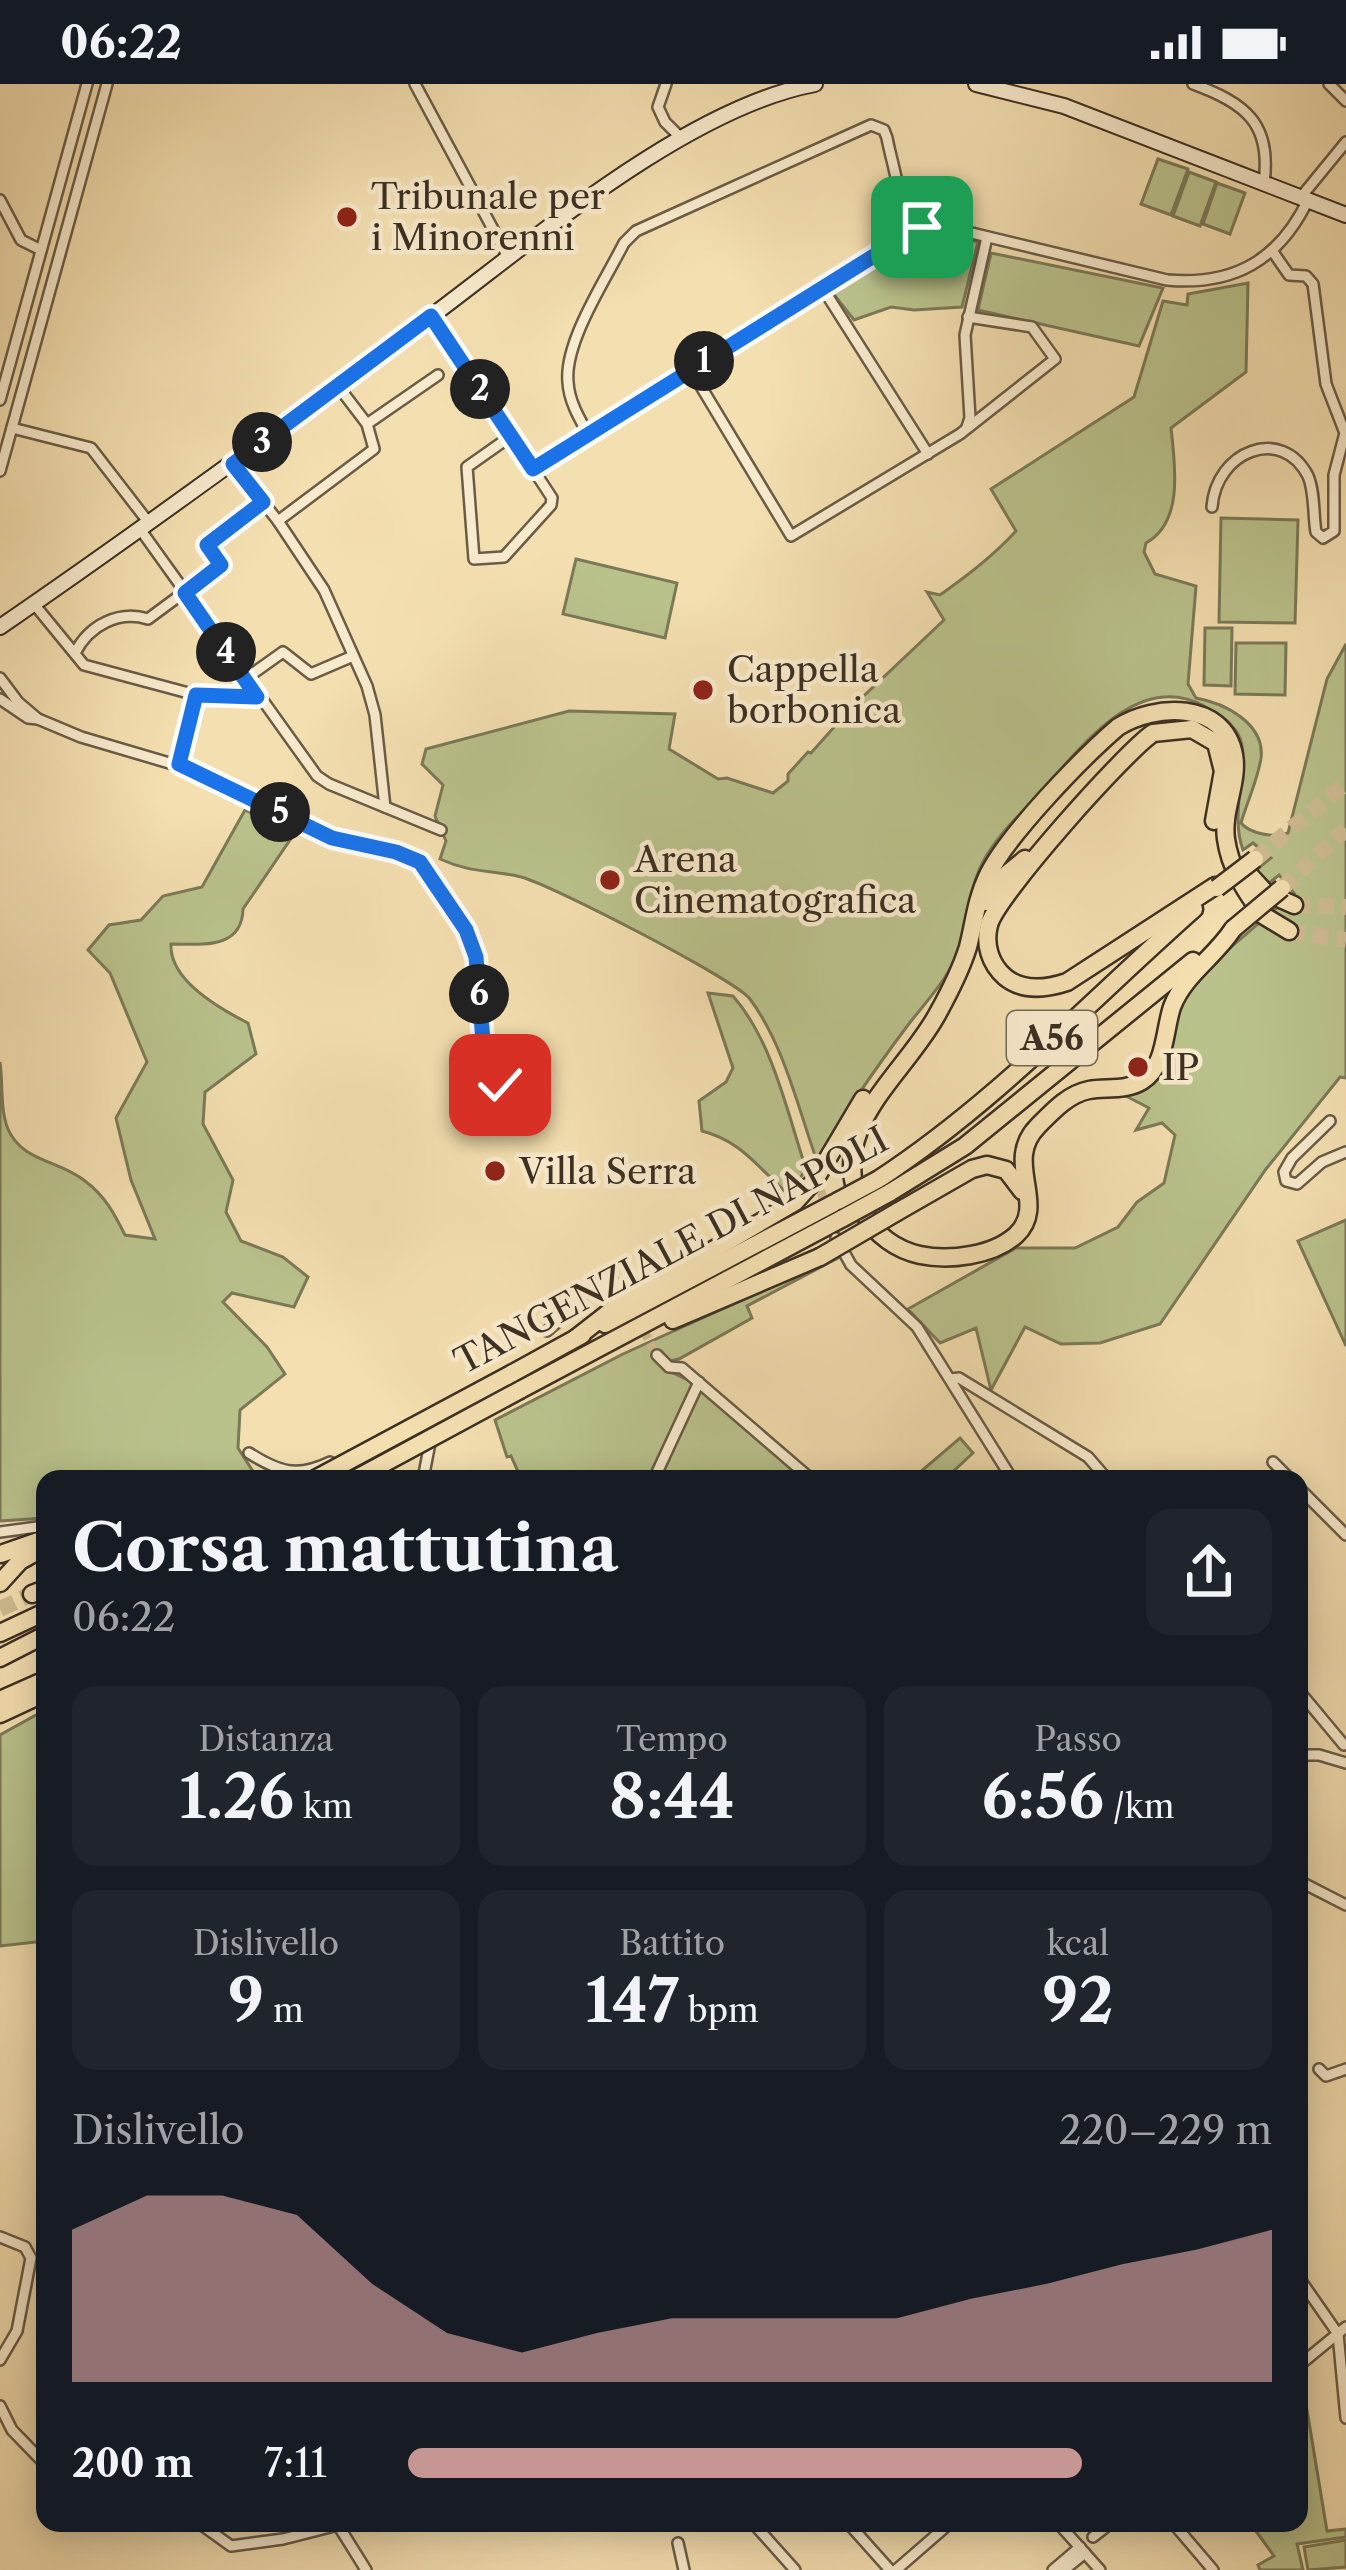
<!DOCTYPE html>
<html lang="it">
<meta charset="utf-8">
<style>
body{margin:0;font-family:"Libre Caslon Text",serif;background:#20242c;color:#f1f3f6;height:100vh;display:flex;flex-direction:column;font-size:45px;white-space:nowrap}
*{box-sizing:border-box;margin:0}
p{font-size:39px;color:#9ea1a6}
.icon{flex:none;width:66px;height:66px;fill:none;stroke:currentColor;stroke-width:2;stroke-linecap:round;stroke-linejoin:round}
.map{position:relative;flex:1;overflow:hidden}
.details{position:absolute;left:36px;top:1386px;width:1272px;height:1062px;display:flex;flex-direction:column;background:#171b24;border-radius:24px;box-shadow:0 6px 30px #0003}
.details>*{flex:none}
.pin{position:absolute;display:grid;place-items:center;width:102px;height:102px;color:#fff;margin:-51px;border-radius:24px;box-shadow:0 6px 18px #0006}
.km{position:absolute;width:60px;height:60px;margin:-30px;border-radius:50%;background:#222;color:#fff;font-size:33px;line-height:60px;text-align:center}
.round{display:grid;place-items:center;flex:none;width:126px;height:126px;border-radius:24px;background:#20242c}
.overview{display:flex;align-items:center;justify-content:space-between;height:204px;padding:0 36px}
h1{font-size:66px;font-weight:700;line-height:90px}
.figures{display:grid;grid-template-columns:repeat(3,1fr);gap:18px;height:204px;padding:12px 36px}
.figures div{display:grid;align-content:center;border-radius:24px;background:#20242c;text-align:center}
.figures b{font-size:60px;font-weight:700}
.figures small{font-size:33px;font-weight:400}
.figures p{font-size:33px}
.chart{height:336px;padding:24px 36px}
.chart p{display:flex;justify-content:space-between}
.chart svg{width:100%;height:216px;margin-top:12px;fill:#c59692;opacity:.7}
ul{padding:0 36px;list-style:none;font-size:39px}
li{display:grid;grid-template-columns:192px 144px 1fr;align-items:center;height:90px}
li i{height:30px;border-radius:15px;background:#c59692}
.status{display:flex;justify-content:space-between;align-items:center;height:84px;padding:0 60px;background:#171b24;direction:ltr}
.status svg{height:33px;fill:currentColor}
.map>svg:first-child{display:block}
</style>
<div class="status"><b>06:22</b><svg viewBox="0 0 49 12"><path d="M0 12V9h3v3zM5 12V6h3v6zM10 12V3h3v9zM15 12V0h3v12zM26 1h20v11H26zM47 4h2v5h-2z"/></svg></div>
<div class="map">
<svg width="1346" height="2486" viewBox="0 0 1346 2486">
<rect width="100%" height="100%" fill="#f4dfb0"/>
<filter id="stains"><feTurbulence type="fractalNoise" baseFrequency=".00167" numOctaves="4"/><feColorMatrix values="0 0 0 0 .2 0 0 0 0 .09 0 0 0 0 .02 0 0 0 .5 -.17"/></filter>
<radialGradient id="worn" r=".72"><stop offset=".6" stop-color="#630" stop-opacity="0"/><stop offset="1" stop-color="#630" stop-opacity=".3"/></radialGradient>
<g fill="#bac28c" stroke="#7b7958" stroke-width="3">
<path d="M1158,75L1188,85L1171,131L1141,120Z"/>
<path d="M1189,88L1216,98L1200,142L1173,132Z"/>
<path d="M1217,99L1245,109L1230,150L1203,140Z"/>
<path d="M945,150L978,158L962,223L914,226L891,223L854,236L828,203L915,155Z"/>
<path d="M991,169L1163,204L1139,262L978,226Z"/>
<path d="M1248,199L1246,288L1171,344C1175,381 1184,438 1146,459L1144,468L1155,490L1196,502L1188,600L1196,614C1224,619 1265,639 1261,674C1258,695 1247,718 1241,739C1250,750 1275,754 1288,749L1327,595L1346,560V994L1340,993L1266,1085L1160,1240L1100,1259L1061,1260L1025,1243L991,1306L976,1244L940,1259L908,1225L1016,1164H1075L1118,1143L1137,1118L1164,1099L1175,1051L1162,1039L1136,1046L1149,1024L1122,1010L1139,1005L1188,900L1294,809L1279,791L1264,803L1251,790L1271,774L1253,759L1243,766C1228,725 1253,676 1238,650C1230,637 1217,629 1204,622C1137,585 1079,666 1041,708C1021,730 996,752 983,778C964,814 969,856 947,890C936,908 921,924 908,941C875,985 844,1029 817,1077C798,1024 784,961 750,915C736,896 550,800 521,793C490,785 473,790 440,775L446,757L435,732L443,701L422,680L426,665L569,627L675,630L669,665L718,695L727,694L773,709L788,697V690L808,668L811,669L852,623L944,536L927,508L940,511C968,491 993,472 1016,447L991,405L1134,313L1163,217L1187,221L1188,210Z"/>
<path d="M1221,434L1298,436L1295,539L1219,538Z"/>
<path d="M576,475L677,499L665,554L563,530Z"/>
<path d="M1205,544H1232L1231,602L1204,601Z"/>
<path d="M1236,559H1286L1285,611L1235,610Z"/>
<path d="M245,726L294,750L243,825C242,866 201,860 171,860C169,896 220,925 248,939L256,970L205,1008L203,1040L233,1096L226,1128L241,1157L283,1173L308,1193L294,1223L232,1209L223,1218L267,1263L285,1290L240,1326L238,1364L258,1395H45V1434L0,1437V978C3,998 0,1027 8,1045C22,1078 60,1076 85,1097C105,1112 114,1129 125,1151L155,1155L131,1096L116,1034L147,978L110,889L88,866L109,841L141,836L163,812L202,803Z"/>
<path d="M708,909L733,912C773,958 787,1028 806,1085L789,1111C759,1085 742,1057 702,1047L699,1017L726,998L733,984Z"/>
<path d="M1346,1136V1262L1298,1157Z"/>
<path d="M835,1170L838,1174L747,1222L752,1234L679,1275L670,1277L661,1267L653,1271L665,1285L694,1299L676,1342L681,1348L701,1305L804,1395H511L519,1390L511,1372L507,1373L495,1336L623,1270L773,1202Z"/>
<path d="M960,1354L973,1369L945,1395H912Z"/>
<path d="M45,1626V1857L0,1862V1651Z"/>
<path d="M1305,2314L1327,2447L1346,2445V2453L1297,2460L1303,2486H1260L1258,2481L1274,2472L1253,2443L1262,2439H1299V2315Z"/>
<path d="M1346,2456V2483L1308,2486L1304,2463Z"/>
</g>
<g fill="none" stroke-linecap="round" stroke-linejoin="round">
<g stroke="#cfbc94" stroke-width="9" stroke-dasharray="9 4.5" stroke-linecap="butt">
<path d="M812,1081L827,1126"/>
<path d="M631,1223L657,1271"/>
</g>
<g stroke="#cfbc94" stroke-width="16" stroke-dasharray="16 8" stroke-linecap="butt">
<path d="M1255,775L1346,699"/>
<path d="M1282,804L1346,745"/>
<path d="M1294,821L1346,823"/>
<path d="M1289,847L1346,856"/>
<path d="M0,1525L32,1510"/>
</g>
<g stroke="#6a5c46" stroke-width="14">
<g id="street">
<path d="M415,0L509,175"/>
<path d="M666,0L658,23L665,38L681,54"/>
<path d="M1193,0C1245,19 1272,39 1264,99"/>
<path d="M1329,0L1346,17"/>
<path d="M1301,113L1346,58"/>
<path d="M0,116L21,156L41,166"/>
<path d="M902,129L912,141L933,144"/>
<path d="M822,203L928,370"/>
<path d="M431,233L533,385L877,170L920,150L955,145L1167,196C1234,202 1279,176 1308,116"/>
<path d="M691,286L791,452L960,350L1055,275L1032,243L968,233"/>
<path d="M0,316L87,0"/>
<path d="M367,340L438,291"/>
<path d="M967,343L970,334L965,251L987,153"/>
<path d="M12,344L91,364L149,439"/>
<path d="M588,350C579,334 569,317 568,298C564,258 606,195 624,159L636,147L871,41L884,46L887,54C892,83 913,136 890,158"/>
<path d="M511,352L467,383L474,475L504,473L551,421L552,414L533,385"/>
<path d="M233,380L278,437L324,506L367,602L375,631L385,723"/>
<path d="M0,387L107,0"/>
<path d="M1212,423C1216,367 1282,341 1308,392C1315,408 1313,431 1316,448L1323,454L1334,447V391L1345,349L1326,300L1313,200L1306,192L1289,191L1273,168"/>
<path d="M278,437L374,365L367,340L338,302"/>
<path d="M140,445L317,692L329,700L441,746"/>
<path d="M34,520L84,581L196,611L257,613"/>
<path d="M75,569C89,541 119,526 148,535L221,481L207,461L263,418"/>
<path d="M0,594L18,618L38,635L81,653L210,691L331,754L396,768L420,779L466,846L476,873L483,957L500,997L498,1004L469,1005L462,1027"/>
<path d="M245,595L283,568L311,590L353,572"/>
<path d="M0,615L28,634L38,635"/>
<path d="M179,680L196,611"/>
<path d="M1330,1037L1292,1074L1284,1088L1286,1097L1297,1100L1322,1078L1346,1068"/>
<path d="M836,1154L851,1181L917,1243L1012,1395"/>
<path d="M547,1247L561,1235L577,1211L617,1200L621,1206"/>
<path d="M657,1271L669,1283L682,1284L811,1395"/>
<path d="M951,1295L959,1294L1088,1373L1107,1395"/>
<path d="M249,1369C279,1388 297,1394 330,1378"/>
<path d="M1273,1378L1290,1395"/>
<path d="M423,1395L431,1354"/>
<path d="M654,1395L699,1298"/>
<path d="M1299,1404L1346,1451"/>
<path d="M0,1448L45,1442"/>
<path d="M1299,1607L1344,1661"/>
<path d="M1299,1671H1319L1346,1679"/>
<path d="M1299,1797L1346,1821"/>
<path d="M1319,1985L1326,1992L1346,1985"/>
<path d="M0,2153L25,2163L31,2174L17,2247L0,2276"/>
<path d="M1299,2194L1338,2250"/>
<path d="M1338,2250L1346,2334"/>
<path d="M1302,2279L1346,2243"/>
<path d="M0,2322L12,2346L45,2380"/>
<path d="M199,2439L231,2462L283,2455L338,2441L366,2486"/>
<path d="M753,2439L795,2486"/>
<path d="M848,2439L890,2486"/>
<path d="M1058,2439L1100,2486"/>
<path d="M1173,2439L1213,2486"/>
<path d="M1093,2453L1111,2439"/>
<path d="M678,2459L684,2486"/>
<path d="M896,2486L950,2439"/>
<path d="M1053,2486L1080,2463"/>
<path d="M1064,2486L1085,2469"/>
</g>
</g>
<g stroke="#3c3023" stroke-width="18">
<g id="secondary">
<path d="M976,0L1064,22L1346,131"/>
<path d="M0,543C143,445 282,343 421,240C528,161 685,24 815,0"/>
</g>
</g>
<g stroke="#3c3023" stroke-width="21">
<g id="highway">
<path d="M1214,737L1223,687L1216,659L1192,645L1153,649C1126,667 996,812 989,841C984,860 990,880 1005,893C1023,908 1046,905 1067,898L1215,802"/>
<path d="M1244,785L1265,808L1294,821"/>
<path d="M986,818L1002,794L1025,775"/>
<path d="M1256,827L1289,847"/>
<path d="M1233,845C1215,873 1184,891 1172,923C1164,947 1166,982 1142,997C1126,1007 1106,1003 1089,1006C1068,1010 1052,1028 1038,1042C1002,1078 1049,1120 1016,1151C993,1172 949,1177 920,1171C897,1166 875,1151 864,1129C821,1045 904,993 938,929C949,909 961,886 968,863C974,840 976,816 987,793C1006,752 1082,674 1118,643C1154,620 1224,616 1234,671C1239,698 1222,726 1226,755C1230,784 1245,807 1262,830"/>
<path d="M879,1095C995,1019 1091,916 1194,825"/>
<path d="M889,1109L965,1062L1193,877"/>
<path d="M897,1128L972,1085L987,1081L1006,1086L1022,1107"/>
<path d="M673,1236L820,1173"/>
<path d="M605,1240L838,1117"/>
<path d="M576,1254L617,1222L795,1118L815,1096L863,1015"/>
<path d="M511,1290L582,1251"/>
<path d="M520,1306L843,1134"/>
<path d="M1,1470L38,1457"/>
<path d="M0,1499L20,1477L45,1463"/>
<path d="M32,1510L45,1505"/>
<path d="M0,1549L45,1528"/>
<path d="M0,1574L45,1551"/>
<path d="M0,1616L45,1596"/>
<path d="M0,1630L45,1609"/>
</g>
</g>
<use href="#street" stroke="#f8eacc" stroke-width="9"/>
<use href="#secondary" stroke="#f8eacc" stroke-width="14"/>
<use href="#highway" stroke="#f4dfb0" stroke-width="16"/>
<g stroke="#3c3023" stroke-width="21" stroke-linecap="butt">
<g id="highway-bridge">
<path d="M1217,804L1255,775"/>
<path d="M1233,845L1282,804"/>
<path d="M838,1117L879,1095"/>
<path d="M843,1134L889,1109"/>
<path d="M820,1173L897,1128"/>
<path d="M315,1395L511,1290"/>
<path d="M355,1395L520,1306"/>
</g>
</g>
<use href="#highway-bridge" stroke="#f4dfb0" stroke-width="16"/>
</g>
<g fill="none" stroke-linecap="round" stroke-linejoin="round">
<g stroke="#fff" stroke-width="24">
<path id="route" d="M500,1001L483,957L476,873L466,846L420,778L396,768L332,754L179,680L196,611L257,613L185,509L221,481L207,461L263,418L233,380L431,232L533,385L877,170L920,150L944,144L922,143"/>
</g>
<use href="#route" stroke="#1a73e8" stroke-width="15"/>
</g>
<g fill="#8f2418" stroke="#f8eacc" stroke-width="4.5">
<circle cx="347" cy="133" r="12"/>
<circle cx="703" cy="606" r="12"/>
<circle cx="610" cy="796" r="12"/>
<circle cx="1138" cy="983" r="12"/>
<circle cx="495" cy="1087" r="12"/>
</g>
<g text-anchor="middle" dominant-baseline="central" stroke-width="9" stroke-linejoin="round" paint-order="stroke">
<rect fill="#f8eacc" stroke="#746856" stroke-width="3" x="1007" y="927" width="90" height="54" rx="9"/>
<g font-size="33" font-weight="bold" fill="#3c3023">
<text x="1052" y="954">A56</text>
</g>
<g font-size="36" fill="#3c3023" stroke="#f8eacc" text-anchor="start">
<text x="371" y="112">Tribunale per<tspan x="371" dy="41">i Minorenni</tspan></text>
<text x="727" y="585">Cappella<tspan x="727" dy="41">borbonica</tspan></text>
<text x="634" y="775">Arena<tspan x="634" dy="41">Cinematografica</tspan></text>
<text x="1162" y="983">IP</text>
<text x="519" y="1087">Villa Serra</text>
</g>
<g font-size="36" fill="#3c3023" stroke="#f8eacc">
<text transform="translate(671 1166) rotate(-28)">TANGENZIALE DI NAPOLI</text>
</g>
</g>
<rect width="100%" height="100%" filter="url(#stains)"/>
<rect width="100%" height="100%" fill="url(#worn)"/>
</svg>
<div class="pin" style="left:922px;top:143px;background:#1e9e55"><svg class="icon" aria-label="arrive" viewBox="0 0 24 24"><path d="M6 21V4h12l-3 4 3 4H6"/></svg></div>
<div class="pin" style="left:500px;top:1001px;background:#d93025"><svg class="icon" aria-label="check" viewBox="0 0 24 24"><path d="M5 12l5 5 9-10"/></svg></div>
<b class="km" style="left:704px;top:277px">1</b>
<b class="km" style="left:480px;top:305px">2</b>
<b class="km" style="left:262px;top:358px">3</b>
<b class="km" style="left:226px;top:568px">4</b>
<b class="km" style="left:280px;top:728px">5</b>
<b class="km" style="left:479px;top:910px">6</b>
<section class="details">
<div class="overview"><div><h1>Corsa mattutina</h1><p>06:22</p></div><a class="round"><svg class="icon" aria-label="share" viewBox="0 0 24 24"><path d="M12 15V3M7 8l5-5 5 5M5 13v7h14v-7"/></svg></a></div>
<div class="figures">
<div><p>Distanza</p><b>1.26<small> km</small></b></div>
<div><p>Tempo</p><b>8:44</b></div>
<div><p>Passo</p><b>6:56<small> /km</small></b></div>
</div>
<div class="figures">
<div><p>Dislivello</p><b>9<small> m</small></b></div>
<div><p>Battito</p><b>147<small> bpm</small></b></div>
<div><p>kcal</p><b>92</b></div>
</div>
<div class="chart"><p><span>Dislivello</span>220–229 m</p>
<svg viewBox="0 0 160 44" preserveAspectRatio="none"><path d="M0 44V13L10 6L20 6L30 10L40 24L50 34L60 38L70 34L80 31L90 31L100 31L110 31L120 27L130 24L140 20L150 17L160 13V44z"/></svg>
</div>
<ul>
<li><b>200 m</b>7:11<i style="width:78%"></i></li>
</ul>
</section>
</div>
